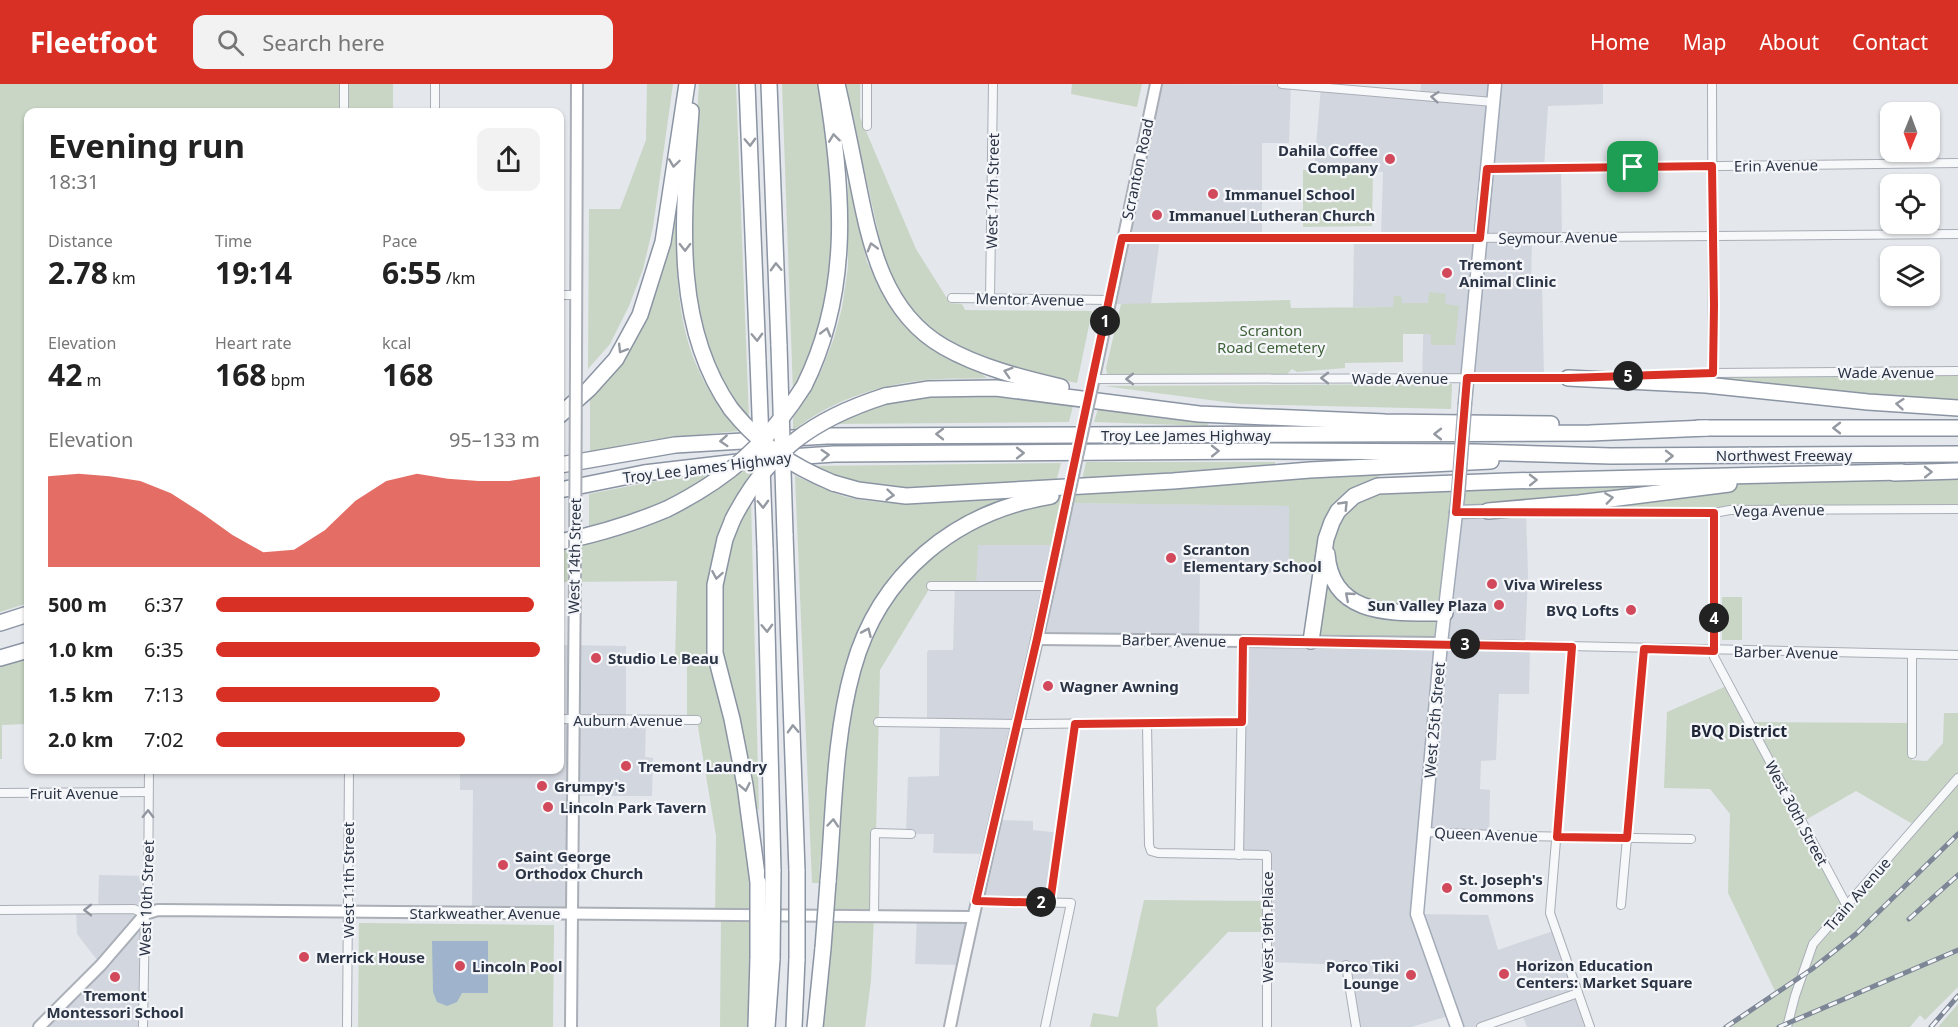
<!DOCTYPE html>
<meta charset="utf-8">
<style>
body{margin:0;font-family:"Noto Sans",sans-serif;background:#f2f2f2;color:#222;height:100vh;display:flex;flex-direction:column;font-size:22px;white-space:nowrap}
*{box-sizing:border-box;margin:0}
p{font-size:20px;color:#767676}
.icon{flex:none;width:33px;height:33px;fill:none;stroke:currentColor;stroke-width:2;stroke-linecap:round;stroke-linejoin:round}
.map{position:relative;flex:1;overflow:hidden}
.panel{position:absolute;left:24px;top:24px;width:540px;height:666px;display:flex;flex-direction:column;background:#fff;border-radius:12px;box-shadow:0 2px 4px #0004}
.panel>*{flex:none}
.needle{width:39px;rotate:181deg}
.tools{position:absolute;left:1880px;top:18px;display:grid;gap:12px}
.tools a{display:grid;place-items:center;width:60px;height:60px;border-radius:12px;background:#fff;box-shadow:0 2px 4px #0004;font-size:30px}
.pin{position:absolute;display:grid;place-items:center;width:51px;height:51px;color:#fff;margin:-26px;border-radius:12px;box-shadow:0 3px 9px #0006}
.km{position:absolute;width:30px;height:30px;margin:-15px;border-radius:50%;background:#222;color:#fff;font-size:16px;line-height:30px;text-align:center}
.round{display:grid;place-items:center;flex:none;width:63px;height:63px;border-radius:12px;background:#f2f2f2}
.overview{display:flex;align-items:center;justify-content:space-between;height:102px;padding:0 24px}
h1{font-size:33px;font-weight:700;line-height:45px}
.figures{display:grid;grid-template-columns:repeat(3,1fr);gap:9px;height:102px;padding:6px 24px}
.figures div{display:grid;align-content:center}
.figures b{font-size:30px;font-weight:700}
.figures small{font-size:16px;font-weight:400}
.figures p{font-size:16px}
.chart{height:168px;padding:12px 24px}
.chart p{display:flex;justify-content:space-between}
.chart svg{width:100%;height:108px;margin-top:6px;fill:#d93025;opacity:.7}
ul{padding:0 24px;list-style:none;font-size:20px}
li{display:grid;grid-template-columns:96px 72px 1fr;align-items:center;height:45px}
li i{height:15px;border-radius:8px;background:#d93025}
header{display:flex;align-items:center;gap:36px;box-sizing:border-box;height:84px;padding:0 30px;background:#d93025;color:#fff}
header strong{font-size:28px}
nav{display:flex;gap:33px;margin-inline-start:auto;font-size:21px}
.search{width:420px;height:54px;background:#f2f2f2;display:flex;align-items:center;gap:15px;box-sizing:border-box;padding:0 21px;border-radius:12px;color:#767676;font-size:22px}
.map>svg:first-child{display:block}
</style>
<header>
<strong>Fleetfoot</strong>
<div class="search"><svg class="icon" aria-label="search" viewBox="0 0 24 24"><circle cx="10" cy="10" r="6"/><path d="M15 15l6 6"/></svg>Search here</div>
<nav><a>Home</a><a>Map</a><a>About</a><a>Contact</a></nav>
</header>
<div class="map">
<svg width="1958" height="943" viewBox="0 0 1958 943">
<rect width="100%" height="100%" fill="#e4e7ec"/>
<g fill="#d2d6de">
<path d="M1156,0L1291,1L1289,59H1262V154H1160L1151,220H1108Z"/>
<path d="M1421,0H1603V20L1548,22L1544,83L1561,84L1562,153L1532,154L1531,201H1542L1544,294H1422L1424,223H1353L1354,154H1381L1383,88L1314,84L1321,3L1420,12Z"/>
<path d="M1067,419L1290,422L1289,489L1200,488L1199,556L1037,555L995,736L1033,737V746L1060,749L1050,819L976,817L986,770L933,769L934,750H906L908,693L939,692L940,638H927V568L929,566H953L955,502L978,461H1057Z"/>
<path d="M1456,428H1526L1528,492L1525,561L1530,562L1529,610H1499L1496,676L1481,677L1480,705L1490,706L1489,750L1424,748L1417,830L1488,831L1498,866L1556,846L1590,943H1527L1521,928L1481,943H1457L1452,931L1411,943H1356L1346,881L1268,878L1267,772L1239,771L1243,557H1311Z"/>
<path d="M560,561L626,562V635L646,636L645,673L653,674L652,712H572V829H472L473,706H460V686H560Z"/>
<path d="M99,791L148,792L143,943H39L101,881L77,850L76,826L98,825Z"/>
<path d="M917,832L972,833L962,881L915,880Z"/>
</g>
<g fill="#c9d6c5" fill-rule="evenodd">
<path d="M0,0H393V28H28V519L0,528Z"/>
<path d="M647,0H673L653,143L643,185L629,222L610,260L588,285L589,125H620L646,56Z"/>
<path d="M699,0H736L749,335L733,320L703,257L692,206L689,153Z"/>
<path d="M782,0H819C830,69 839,140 828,210C822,244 808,277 793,308Z"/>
<path d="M846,0H860V33L916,165L950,219L962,220L965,226L1092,227L1077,299C1033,289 985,281 947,257C924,243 905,220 893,196C883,178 880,154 875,134C865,90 855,45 846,0Z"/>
<path d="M1072,0H1142L1137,23L1071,10Z"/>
<path d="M1303,86H1373L1372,142L1303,143Z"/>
<path d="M848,91L867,178L882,207L896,227L987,294C972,295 956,294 941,295C890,297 833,314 793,347V334L810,309L822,285L834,254L842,224L848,183Z"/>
<path d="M671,138H677C676,189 677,241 700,289C709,309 725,329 738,347L649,356L590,368V314L609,294L630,264Z"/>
<path d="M1429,208L1446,210L1445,220L1459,222L1455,261H1431V250H1403V278L1345,279V284L1297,288L1292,285L1287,290H1107L1106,284L1121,220L1290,216L1291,224L1393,223L1394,212H1401L1402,219H1428Z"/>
<path d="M1958,287V324L1568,294Z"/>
<path d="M1452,300L1451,325L1240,320L1104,302Z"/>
<path d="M931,311H999L1073,322L1069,338L830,340L880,319Z"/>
<path d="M1098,325L1158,334L1207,338L1208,342L1094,338Z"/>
<path d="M763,375L741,419L714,519L755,771L756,943H720L721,831L715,830L716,752L697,637L687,636V581L675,580L677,497L560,498V458L636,439L742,377Z"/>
<path d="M1086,378H1275V380L1082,396Z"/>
<path d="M1061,379L1056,398L903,407L841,396L810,382Z"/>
<path d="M1379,383L1378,402L1725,400L1958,387V425L1456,428L1441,559L1311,557L1320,490L1289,489V422L1067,419L1057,461H978L976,502H931L880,586L874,832L871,897L865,943H815L841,651L867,547L939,457L1056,411Z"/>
<path d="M714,389L685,407L654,424L589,447V410L651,398Z"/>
<path d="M795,392C813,399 832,410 851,414C905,425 961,416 1014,413L965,433L943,447L864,538L820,775L819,799H812Z"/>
<path d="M751,417L759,726L756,723L748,674L722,573L720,507L728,465Z"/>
<rect x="1722" y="513" width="20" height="43"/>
<path d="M28,571V640L2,641V675H0V578Z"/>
<path d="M1729,601L1747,638L1912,639V676L1927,677L1943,659L1944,629H1958V903L1925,936L1920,931L1910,943H1722L1776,909L1728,809L1730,730L1710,705L1664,704L1667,628ZM1856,707L1916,742L1847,822L1802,738Z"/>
<path d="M1144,816L1267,817L1268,848H1228L1156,924L1158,943H1090L1093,929L1118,933Z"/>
<path d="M359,839L554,841L553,943H358Z"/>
<path d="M1958,920V943H1938Z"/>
</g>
<path fill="#9fb4cc" d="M432,857H488V909H462L457,918L447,922L437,918L433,908Z"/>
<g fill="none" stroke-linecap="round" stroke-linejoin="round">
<g stroke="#a9aeb7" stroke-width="10">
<g id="street">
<path d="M344,0V28"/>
<path d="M1282,0L1493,18"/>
<path d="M1712,0L1713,289"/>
<path d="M435,28V0"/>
<path d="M867,42V0"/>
<path d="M1487,85L1958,79"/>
<path d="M1122,154H1467L1958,150"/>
<path d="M560,211H576"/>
<path d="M952,214L1109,216"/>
<path d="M990,215L993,0"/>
<path d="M1645,291L1713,289L1958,287"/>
<path d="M1093,295L1570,294"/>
<path d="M1552,428L1714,429L1730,426L1958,425"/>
<path d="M1714,429V573L1847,822"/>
<path d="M931,502H1048"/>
<path d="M1441,559L1958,571"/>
<path d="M1572,563L1550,829L1590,943"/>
<path d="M560,635L697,636"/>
<path d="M878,638L1027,640L1242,638"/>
<path d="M1147,639L1149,761L1151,767L1158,769L1267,771V942"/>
<path d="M1912,670V570"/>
<path d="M0,709L148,708"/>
<path d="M1424,748L1518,752L1691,755"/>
<path d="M1239,771L1243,557"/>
<path d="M976,817L1071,819L1045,943"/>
<path d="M1050,819L1075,640"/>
<path d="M1621,821L1644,565"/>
<path d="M0,826L134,825L145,830"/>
<path d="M874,832L875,749L911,750"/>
<path d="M1346,881L1356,943"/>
<path d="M143,943L145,830L148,816L149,686"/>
<path d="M347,943L349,686"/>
<path d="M1481,943L1578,909"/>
<path d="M1787,943L1795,912L1813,860L1958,694"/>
</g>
</g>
<g stroke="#a9aeb7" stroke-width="14">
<g id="secondary">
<path d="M576,276L577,0"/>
<path d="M1092,303L1156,0"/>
<path d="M1037,555L1441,559"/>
<path d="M39,943L101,881L145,830L158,826L972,833"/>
<path d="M571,943L575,487"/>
<path d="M950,943C985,769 1030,598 1066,424"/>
</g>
</g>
<g stroke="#a3abb8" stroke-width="15">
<g id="primary">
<path d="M1465,319L1495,0"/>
<path d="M1456,428L1488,427"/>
<path d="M1457,943L1417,830L1441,559L1458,412"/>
</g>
</g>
<g stroke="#8b94a3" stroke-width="18">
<g id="highway">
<path d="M747,0L758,277"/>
<path d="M769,0L779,262"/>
<path d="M837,0C844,30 850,60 856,90C869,155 881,227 944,263C979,283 1022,294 1061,303"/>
<path d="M691,27C684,127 670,238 731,325"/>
<path d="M1568,294L1706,301L1868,318L1958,324"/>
<path d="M804,302C852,206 843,103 826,0"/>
<path d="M885,312L929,305L996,304L1199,330L1385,338L1551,340"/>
<path d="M560,331L589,305L616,275L640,231L663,158L687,0"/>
<path d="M1698,344H1958"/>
<path d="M776,374L834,370L1258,367L1474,368L1611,372L1958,370"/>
<path d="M560,381L675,361L827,352L1590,349L1707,344"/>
<path d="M1894,389L1958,387"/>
<path d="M833,399L858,406L906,412L1173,397L1310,386L1491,377"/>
<path d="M560,406L644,389L746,377"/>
<path d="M1488,427L1579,419L1729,400"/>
<path d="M733,435L725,455L715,501V569L732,635L745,701L758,798"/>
<path d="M785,450L797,787"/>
<path d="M560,458C597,450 632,440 667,425"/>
<path d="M765,464L773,787"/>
<path d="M1327,470C1332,536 1398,528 1445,529"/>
<path d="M0,539L28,530"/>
<path d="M1311,557L1326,455L1332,438L1338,427L1354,412L1378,402L1508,397L1902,388"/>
<path d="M0,574L28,566"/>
<path d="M828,798C834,727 834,653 853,585C879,490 955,428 1051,412"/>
<path d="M756,943L758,875"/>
<path d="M767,943L772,875"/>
<path d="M794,943L797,875"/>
<path d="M815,943L823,864"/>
</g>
</g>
<use href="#street" stroke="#f7f8fa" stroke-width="8"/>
<use href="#secondary" stroke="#fff" stroke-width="10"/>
<use href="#primary" stroke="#fff" stroke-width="12"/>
<use href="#highway" stroke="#fff" stroke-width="15"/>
<g stroke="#7d8696" stroke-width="5">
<g id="rail">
<path d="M1909,835L1958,791"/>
<path d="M1726,943L1812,885L1856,850L1958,750"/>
<path d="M1779,943L1958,866"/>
<path d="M1931,943L1958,912"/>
</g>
</g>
<use href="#rail" stroke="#f4f6f9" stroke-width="3" stroke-dasharray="9" stroke-linecap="butt"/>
<g stroke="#a9aeb7" stroke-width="14" stroke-linecap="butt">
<g id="secondary-bridge">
<path d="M1066,424L1092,303"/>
<path d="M575,487L576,276"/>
</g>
</g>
<g stroke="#a3abb8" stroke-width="15" stroke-linecap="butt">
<path id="primary-bridge" d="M1458,412L1465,319"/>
</g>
<g stroke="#8b94a3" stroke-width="18" stroke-linecap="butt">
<g id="highway-bridge">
<path d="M779,262L785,450"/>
<path d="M758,277L765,464"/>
<path d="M731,325C760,361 790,381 833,399"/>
<path d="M667,425C729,394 767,360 804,302"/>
<path d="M733,435C768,367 813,335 885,312"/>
<path d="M758,798V875"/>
<path d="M823,864L828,798"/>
<path d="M772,875L773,787"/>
<path d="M797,875V787"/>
</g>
</g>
<use href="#secondary-bridge" stroke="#fff" stroke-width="10"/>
<use href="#primary-bridge" stroke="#fff" stroke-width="12"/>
<use href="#highway-bridge" stroke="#fff" stroke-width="15"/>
</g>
<defs><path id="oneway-chevron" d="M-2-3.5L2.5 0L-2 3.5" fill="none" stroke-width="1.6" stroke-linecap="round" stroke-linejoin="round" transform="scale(1.5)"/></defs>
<g stroke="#9196a0">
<use href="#oneway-chevron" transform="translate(1435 13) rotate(-175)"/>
<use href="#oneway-chevron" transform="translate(1325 294) rotate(180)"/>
<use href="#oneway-chevron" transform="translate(1130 295) rotate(180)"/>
<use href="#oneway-chevron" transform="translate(148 730) rotate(-89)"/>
<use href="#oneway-chevron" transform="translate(88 826) rotate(180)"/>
</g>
<g stroke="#959aa2">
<use href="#oneway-chevron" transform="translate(834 54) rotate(-97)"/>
<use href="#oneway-chevron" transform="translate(750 58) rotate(88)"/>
<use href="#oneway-chevron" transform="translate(674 79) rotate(98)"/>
<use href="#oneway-chevron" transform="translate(685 163) rotate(89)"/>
<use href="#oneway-chevron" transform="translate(872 163) rotate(-106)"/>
<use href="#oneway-chevron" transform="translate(776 183) rotate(-92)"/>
<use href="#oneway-chevron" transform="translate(826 248) rotate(-75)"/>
<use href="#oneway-chevron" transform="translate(757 253) rotate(88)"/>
<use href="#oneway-chevron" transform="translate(622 265) rotate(122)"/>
<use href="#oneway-chevron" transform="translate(1008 288) rotate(-163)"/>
<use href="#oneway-chevron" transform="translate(1900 320) rotate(-175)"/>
<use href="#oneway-chevron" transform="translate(1837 344) rotate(180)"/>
<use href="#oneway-chevron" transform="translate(940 350) rotate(180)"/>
<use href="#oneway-chevron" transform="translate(1438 350) rotate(180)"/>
<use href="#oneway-chevron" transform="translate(724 357) rotate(176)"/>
<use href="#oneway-chevron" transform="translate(1215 367) rotate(-1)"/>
<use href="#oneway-chevron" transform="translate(1020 369)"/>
<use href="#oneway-chevron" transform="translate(825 371) rotate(-3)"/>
<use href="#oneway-chevron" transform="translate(1669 372)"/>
<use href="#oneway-chevron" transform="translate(1928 388) rotate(-1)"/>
<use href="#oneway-chevron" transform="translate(1533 396) rotate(-1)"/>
<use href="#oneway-chevron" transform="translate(890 411) rotate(5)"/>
<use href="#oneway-chevron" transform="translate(1609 414) rotate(-8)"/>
<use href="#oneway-chevron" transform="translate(763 420) rotate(88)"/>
<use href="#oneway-chevron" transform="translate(1344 421) rotate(-46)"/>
<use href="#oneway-chevron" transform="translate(717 491) rotate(100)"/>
<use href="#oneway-chevron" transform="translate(1349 512) rotate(-139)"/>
<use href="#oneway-chevron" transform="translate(767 544) rotate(88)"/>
<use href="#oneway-chevron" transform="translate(867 548) rotate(-66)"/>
<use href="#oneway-chevron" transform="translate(793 645) rotate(-92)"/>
<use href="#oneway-chevron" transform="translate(745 703) rotate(79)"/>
<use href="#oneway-chevron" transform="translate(833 739) rotate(-85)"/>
</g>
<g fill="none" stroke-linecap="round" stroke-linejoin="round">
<g stroke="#fff" stroke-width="12">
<path id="route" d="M1712,82L1714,221L1713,289L1568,294H1467L1456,428L1714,429V567L1644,565L1627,754L1557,753L1572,563L1243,557L1242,638L1075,640L1050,819L976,817L1037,555L1122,154H1480L1487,85Z"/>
</g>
<use href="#route" stroke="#d93025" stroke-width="8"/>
</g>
<g fill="#d1495b" stroke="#f4f6f9" stroke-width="2">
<circle cx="1390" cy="75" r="6"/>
<circle cx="1213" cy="110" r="6"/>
<circle cx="1157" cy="131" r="6"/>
<circle cx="1447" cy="189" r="6"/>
<circle cx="1171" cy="474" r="6"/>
<circle cx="1492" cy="500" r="6"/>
<circle cx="1499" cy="521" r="6"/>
<circle cx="1631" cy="526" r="6"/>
<circle cx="596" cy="574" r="6"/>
<circle cx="1048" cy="602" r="6"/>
<circle cx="626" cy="682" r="6"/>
<circle cx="542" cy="702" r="6"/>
<circle cx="548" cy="723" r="6"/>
<circle cx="503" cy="781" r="6"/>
<circle cx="1447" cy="804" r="6"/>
<circle cx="304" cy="873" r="6"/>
<circle cx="460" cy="882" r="6"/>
<circle cx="1504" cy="890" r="6"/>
<circle cx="1411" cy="891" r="6"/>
<circle cx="115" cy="893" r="6"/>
</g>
<g text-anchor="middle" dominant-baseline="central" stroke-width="4.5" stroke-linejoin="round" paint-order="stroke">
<g font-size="15" font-weight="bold" fill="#2b3445" stroke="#f4f6f9" text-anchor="start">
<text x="1378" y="66" text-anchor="end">Dahila Coffee<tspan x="1378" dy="17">Company</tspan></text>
<text x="1225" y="110">Immanuel School</text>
<text x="1169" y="131">Immanuel Lutheran Church</text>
<text x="1459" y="180">Tremont<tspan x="1459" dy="17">Animal Clinic</tspan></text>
<text x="1183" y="465">Scranton<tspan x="1183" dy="17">Elementary School</tspan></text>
<text x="1504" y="500">Viva Wireless</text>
<text x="1487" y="521" text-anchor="end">Sun Valley Plaza</text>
<text x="1619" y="526" text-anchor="end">BVQ Lofts</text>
<text x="608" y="574">Studio Le Beau</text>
<text x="1060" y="602">Wagner Awning</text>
<text x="638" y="682">Tremont Laundry</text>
<text x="554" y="702">Grumpy's</text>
<text x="560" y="723">Lincoln Park Tavern</text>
<text x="515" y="772">Saint George<tspan x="515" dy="17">Orthodox Church</tspan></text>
<text x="1459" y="795">St. Joseph's<tspan x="1459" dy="17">Commons</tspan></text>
<text x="316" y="873">Merrick House</text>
<text x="1516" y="881">Horizon Education<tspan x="1516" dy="17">Centers: Market Square</tspan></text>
<text x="472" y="882">Lincoln Pool</text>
<text x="1399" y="882" text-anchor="end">Porco Tiki<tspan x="1399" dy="17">Lounge</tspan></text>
<text x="115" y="911" text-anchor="middle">Tremont<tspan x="115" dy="17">Montessori School</tspan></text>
</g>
<g font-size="15" fill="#2b3445" stroke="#f4f6f9">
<text transform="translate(1776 81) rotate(-1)">Erin Avenue</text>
<text transform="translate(1137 85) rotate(-78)">Scranton Road</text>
<text transform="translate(992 107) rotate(-89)">West 17th Street</text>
<text transform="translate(1558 153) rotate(-1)">Seymour Avenue</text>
<text transform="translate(1030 215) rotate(1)">Mentor Avenue</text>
<text x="1886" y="288">Wade Avenue</text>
<text x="1400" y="294">Wade Avenue</text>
<text x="1186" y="351">Troy Lee James Highway</text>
<text x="1784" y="371">Northwest Freeway</text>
<text transform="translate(707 383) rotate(-7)">Troy Lee James Highway</text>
<text transform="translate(1779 426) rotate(-1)">Vega Avenue</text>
<text transform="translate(574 472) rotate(-89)">West 14th Street</text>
<text transform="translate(1174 556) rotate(1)">Barber Avenue</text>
<text transform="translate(1786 568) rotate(1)">Barber Avenue</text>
<text x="628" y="636">Auburn Avenue</text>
<text transform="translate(1434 636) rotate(-85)">West 25th Street</text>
<text x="74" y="709">Fruit Avenue</text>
<text transform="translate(1797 729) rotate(62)">West 30th Street</text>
<text transform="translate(1486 750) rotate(2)">Queen Avenue</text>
<text transform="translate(348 796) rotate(-90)">West 11th Street</text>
<text transform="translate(1857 810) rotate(-49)">Train Avenue</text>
<text transform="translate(146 814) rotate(-88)">West 10th Street</text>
<text x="485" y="829">Starkweather Avenue</text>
<text transform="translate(1267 843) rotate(-90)">West 19th Place</text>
</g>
<g font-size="15" fill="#3f6138" stroke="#f4f6f9">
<text x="1271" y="246">Scranton<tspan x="1271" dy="17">Road Cemetery</tspan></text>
</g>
<g font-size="16" font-weight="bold" fill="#1d2536" stroke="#f4f6f9">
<text x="1739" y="647">BVQ District</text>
</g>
</g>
</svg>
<div class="tools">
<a><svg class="needle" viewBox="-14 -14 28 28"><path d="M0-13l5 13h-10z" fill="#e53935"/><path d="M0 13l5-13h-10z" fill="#767676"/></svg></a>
<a><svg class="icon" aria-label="locate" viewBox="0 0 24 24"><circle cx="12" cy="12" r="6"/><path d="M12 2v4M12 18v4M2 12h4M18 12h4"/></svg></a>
<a><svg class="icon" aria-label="layers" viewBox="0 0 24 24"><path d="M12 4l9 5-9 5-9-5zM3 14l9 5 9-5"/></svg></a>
</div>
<div class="pin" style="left:1633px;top:83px;background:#1e9e55"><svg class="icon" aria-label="arrive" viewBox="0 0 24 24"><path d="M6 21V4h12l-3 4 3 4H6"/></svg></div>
<b class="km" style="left:1105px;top:237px">1</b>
<b class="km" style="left:1041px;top:818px">2</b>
<b class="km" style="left:1465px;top:560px">3</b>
<b class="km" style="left:1714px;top:534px">4</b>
<b class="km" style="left:1628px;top:292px">5</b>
<section class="panel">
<div class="overview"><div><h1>Evening run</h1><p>18:31</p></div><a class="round"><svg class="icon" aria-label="share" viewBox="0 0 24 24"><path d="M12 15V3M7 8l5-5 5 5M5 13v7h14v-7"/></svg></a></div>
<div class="figures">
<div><p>Distance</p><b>2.78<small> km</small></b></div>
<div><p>Time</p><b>19:14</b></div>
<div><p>Pace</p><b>6:55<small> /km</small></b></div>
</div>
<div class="figures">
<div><p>Elevation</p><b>42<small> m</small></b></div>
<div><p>Heart rate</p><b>168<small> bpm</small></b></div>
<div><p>kcal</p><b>168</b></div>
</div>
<div class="chart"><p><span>Elevation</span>95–133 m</p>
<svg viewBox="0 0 160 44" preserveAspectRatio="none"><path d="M0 44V7L10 6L20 7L30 9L40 14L50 22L60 31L70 38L80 37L90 29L100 17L110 9L120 6L130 8L140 9L150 9L160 7V44z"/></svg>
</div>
<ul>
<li><b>500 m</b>6:37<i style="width:98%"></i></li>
<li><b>1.0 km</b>6:35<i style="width:100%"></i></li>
<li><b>1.5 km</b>7:13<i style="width:69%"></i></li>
<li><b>2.0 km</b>7:02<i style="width:77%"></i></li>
</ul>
</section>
</div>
